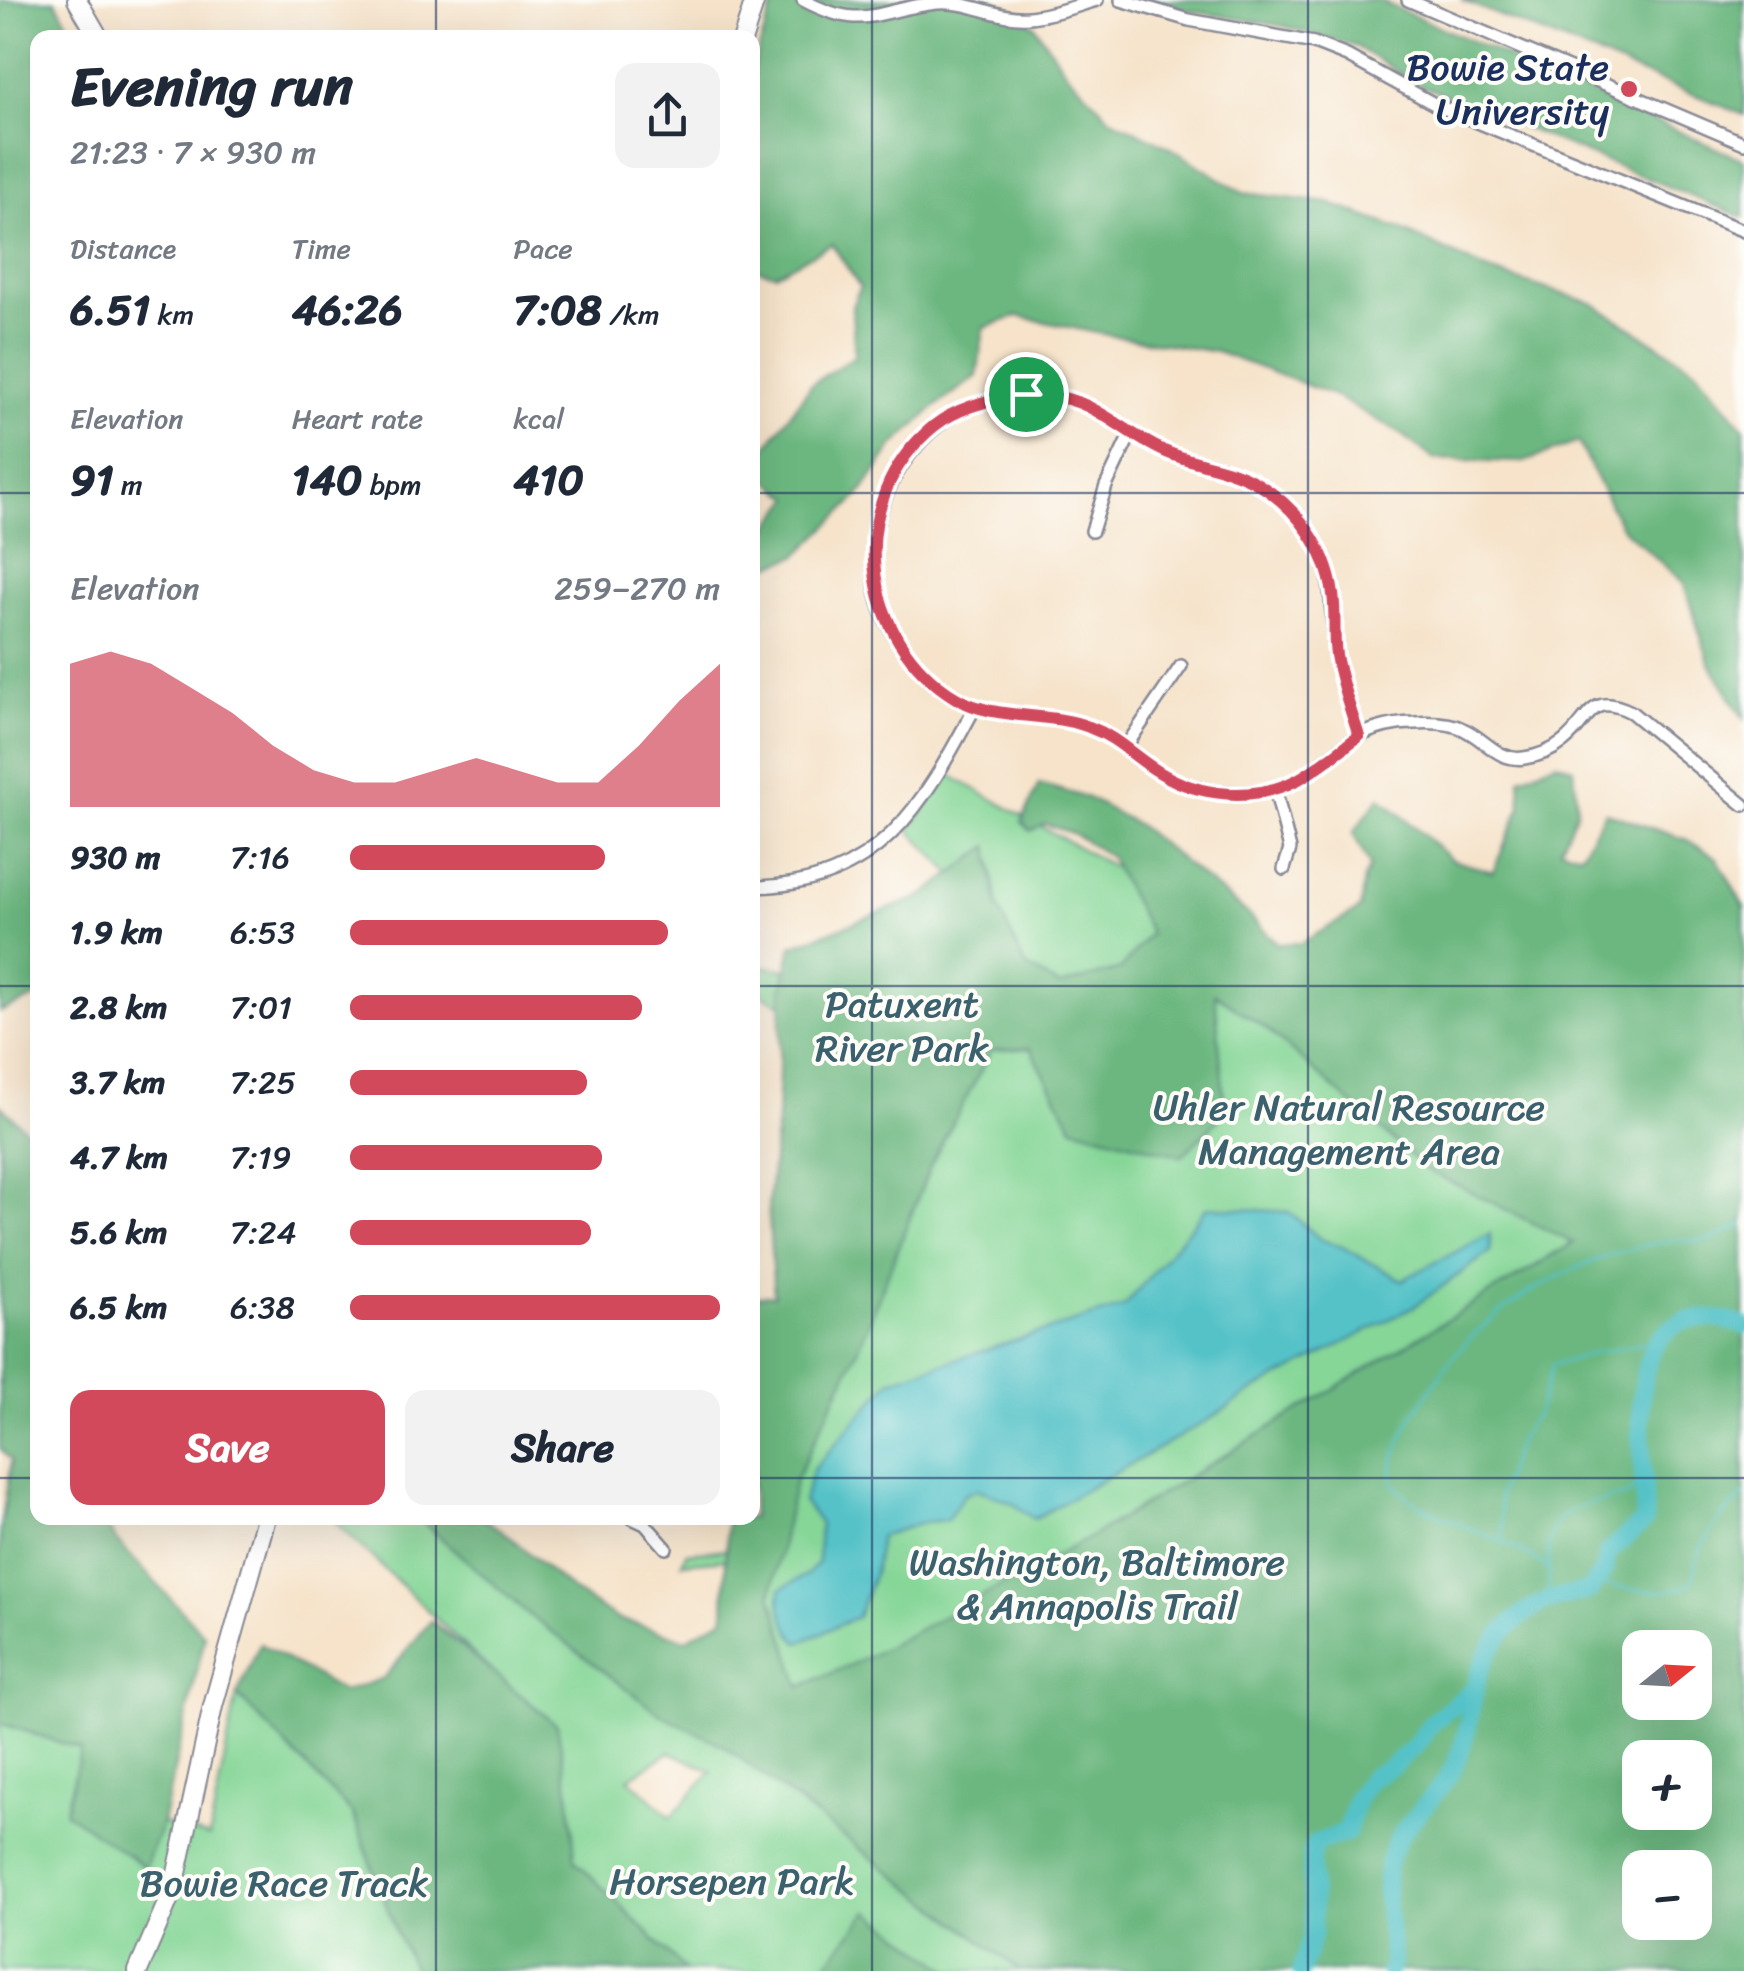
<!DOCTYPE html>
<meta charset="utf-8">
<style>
body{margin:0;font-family:Sriracha,sans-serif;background:#f2f2f3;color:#1f2937;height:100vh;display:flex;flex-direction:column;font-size:38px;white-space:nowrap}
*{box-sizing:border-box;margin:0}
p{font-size:32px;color:#747a83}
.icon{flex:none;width:55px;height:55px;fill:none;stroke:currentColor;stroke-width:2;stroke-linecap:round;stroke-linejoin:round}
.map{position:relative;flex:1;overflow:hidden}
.drawer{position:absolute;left:30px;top:30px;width:730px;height:1495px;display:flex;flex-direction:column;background:#fff;border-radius:20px;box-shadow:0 10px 40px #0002}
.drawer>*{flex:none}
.needle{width:65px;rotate:72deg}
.controls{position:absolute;left:1622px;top:1630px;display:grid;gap:20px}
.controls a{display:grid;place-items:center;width:90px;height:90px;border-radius:20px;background:#fff;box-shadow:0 10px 40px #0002;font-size:50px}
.pin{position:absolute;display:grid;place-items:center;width:85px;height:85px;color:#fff;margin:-42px;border:5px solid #fff;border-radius:50%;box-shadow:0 2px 10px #0007}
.round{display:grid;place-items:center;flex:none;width:105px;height:105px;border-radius:20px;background:#f2f2f3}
.head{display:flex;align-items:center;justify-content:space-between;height:170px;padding:0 40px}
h1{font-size:55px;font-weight:700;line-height:75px}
.metrics{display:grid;grid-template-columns:repeat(3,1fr);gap:15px;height:170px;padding:10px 40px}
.metrics div{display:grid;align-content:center}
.metrics b{font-size:42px;font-weight:700}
.metrics small{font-size:28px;font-weight:400}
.metrics p{font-size:28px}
.chart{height:280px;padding:20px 40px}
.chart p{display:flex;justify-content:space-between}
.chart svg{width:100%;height:180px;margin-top:10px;fill:#d1495b;opacity:.7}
.action{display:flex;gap:20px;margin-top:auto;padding:20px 40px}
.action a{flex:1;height:115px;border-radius:20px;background:#d1495b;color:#fff;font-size:40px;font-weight:700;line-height:115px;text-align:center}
.action a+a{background:#f2f2f3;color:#1f2937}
ul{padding:0 40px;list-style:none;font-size:32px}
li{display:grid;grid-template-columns:160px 120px 1fr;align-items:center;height:75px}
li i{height:25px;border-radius:12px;background:#d1495b}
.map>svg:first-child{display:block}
</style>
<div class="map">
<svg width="1744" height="1971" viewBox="0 0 1744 1971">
<rect width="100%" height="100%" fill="#fdfcf7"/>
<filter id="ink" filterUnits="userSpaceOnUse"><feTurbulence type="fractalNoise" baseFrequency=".01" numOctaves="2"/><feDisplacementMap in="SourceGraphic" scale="20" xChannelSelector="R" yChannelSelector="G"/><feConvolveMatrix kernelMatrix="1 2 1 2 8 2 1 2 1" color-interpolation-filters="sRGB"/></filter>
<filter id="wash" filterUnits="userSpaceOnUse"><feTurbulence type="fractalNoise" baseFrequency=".0048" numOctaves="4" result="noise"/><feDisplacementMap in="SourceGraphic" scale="40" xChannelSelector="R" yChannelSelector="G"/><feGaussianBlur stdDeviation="2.25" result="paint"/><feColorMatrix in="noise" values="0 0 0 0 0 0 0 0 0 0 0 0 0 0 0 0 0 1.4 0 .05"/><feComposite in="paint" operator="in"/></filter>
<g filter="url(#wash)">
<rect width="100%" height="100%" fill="#f6e3ca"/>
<g fill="#85d697" stroke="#50827a" stroke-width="2.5" fill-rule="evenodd">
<path d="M950,775L1129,876L1191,940L1744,979L1248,1971H455L539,1717L331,1518H429L573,1620L724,1652L751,1557L682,1563L686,1553L751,1547L752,1518L833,1029L753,990V965L834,977L980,902L909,830ZM670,1752L712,1771L671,1817L629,1778Z"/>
<path d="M237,1695L353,1814L397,1934L415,1971H0V1723L81,1749L145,1866L162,1823L209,1837Z"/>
</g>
<g fill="#6cb780" stroke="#44736f" stroke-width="2.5" fill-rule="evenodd">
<path d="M0,0H55L76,37L38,38V997L0,1012Z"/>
<path d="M775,0H995L1034,25L1063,68L1110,118L1171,148L1243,193L1329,203L1400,229L1489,271L1592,303L1696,369L1744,428V719L1710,664L1683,582L1621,527L1578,442L1524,462L1434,459L1398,432L1331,394L1217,352L1097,333L1017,316L984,328L977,376L935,407L894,445L860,495L797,556L758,570L753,567L752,549L791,498L753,469V446L762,453L812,384L855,356L852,307L860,287L832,244L775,274L753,268V66Z"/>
<path d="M1142,0H1378L1744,160V218L1415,83L1357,47L1283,26L1164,7Z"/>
<path d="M1461,0H1744V115Z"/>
<path d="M1556,762L1574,768L1577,811L1560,848L1581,854L1605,812L1687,840L1717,858L1744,907V1971H1021L724,1746L660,1714L528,1614L418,1518H482L503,1531L574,1592L618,1619L686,1639L724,1618L727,1518H752L753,1297L774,1295L768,1206L777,1120L782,989L792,946L921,897L989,846L998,907L1025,965L1059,986L1121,969L1150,933L1109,856L1072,833L1045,824L1031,831L1022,822L1039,784L1088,798L1138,825L1245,912L1278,944L1301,943L1360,909L1364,879L1370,866L1353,833L1380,797L1452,860L1493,872L1521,806L1520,778ZM1215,994L1268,1030L1427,1170L1573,1243L1089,1538L864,1659L800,1687L771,1595L795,1481L858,1350L931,1164L991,1051L1030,1048L1073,1127L1182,1156L1225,1113ZM1640,1648H1695V1702H1640ZM1640,1758H1695V1812H1640ZM1640,1868H1695V1922H1640Z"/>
<path d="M0,1105L37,1140L38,1518H102L115,1539L205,1636L162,1823L145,1867L65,1812L81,1749L0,1723V1534L11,1461L0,1448Z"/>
<path d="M431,1621L557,1725L570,1799L575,1860L686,1971H415L397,1934L353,1814L237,1695L260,1644L343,1692L384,1678Z"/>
<path d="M869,1911L951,1971H821Z"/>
</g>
<path fill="#54c2c8" stroke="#387893" stroke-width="2.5" d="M1207,1207L1289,1212L1320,1239L1342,1247L1402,1280L1490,1234V1252L1415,1306L1258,1388L1205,1422L1034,1519L1013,1503L977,1489L963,1496L947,1520L926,1522L880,1536L874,1574L857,1617L799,1643C787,1631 777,1606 781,1589L808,1574L818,1562L820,1524L803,1501L813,1470L891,1380L1125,1306Z"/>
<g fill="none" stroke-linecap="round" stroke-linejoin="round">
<g stroke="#54c2c8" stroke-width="2.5">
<path d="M1503,1539L1499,1494L1519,1440L1539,1410L1552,1365L1598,1352L1657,1341"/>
<path d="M1551,1572C1517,1536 1410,1516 1394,1483C1385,1466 1409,1421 1419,1406C1431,1390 1441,1372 1454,1356C1496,1306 1558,1271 1620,1252C1638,1247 1660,1241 1679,1240C1689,1240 1700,1243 1709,1240C1721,1236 1732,1229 1744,1225"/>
<path d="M1598,1583C1626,1588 1666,1599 1691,1583L1700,1549L1722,1516L1744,1495"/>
<path d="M1546,1601C1551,1584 1548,1571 1548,1554C1548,1501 1596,1505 1630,1494L1645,1465"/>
</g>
<g stroke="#54c2c8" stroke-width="18">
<path d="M1301,1971L1313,1932L1311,1855L1315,1843L1346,1833L1358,1795L1370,1778L1391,1767L1416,1745L1432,1722L1475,1689"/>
<path d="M1389,1971L1392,1964C1392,1922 1374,1874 1400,1836C1417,1811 1443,1790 1456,1762C1467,1737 1470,1715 1475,1688C1482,1651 1511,1616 1545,1602C1560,1596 1575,1595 1590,1591L1605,1568L1608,1552L1644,1522C1649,1468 1618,1344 1683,1322C1702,1316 1726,1319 1744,1326"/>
</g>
</g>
</g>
<g filter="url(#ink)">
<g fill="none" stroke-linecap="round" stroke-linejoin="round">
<g stroke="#888994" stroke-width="16">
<g id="street">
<path d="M803,0C865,33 876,9 937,3C969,0 998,20 1029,17C1052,15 1076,6 1097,0"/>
<path d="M1121,0L1189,20L1314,43L1347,56L1436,105L1744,231"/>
<path d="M1408,0L1744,143"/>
<path d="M1092,531L1106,486L1131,433"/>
<path d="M1359,736C1350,709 1340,682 1336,654C1328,603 1338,569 1303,524C1282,497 1253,478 1220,467C1204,462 1186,460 1170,454C1128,438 1105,405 1057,396C944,375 854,486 877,594C886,637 932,693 975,707C1013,719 1054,713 1092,728C1112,736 1125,748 1141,760C1180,790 1223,798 1270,790C1305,784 1328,754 1357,737C1374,728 1396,723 1415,723C1431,722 1450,722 1465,730C1486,740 1499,762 1524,758C1538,756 1553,750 1563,742C1591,720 1589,691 1631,712L1744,805"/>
<path d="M1126,746L1181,666"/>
<path d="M1275,789L1290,849L1284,869"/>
<path d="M752,887C879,885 922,807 975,707"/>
<path d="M632,1518L645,1524L666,1548"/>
</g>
</g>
<g stroke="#888994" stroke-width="22">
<g id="secondary">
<path d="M77,0L99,38"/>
<path d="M743,38L755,0"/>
<path d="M138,1971L174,1887L213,1706L266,1518"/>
</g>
</g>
<use href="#street" stroke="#fff" stroke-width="11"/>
<use href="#secondary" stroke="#fff" stroke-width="18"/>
</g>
</g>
<g fill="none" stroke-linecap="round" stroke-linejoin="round" filter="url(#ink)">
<g stroke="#fff" stroke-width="20">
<path id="route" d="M1026,394C1096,394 1109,426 1164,451C1195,465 1229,466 1258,484C1298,508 1326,548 1333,594C1336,614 1333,635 1336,655C1341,683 1350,709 1359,736C1339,751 1319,768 1297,780C1254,802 1199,797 1159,772C1134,757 1117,737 1089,727C1048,711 995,721 956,698C859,639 843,500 934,426C959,406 995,398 1026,394Z"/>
</g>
<use href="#route" stroke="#d1495b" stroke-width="12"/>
</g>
<path fill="none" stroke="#1b2f5e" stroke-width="2.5" stroke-opacity="0.55" d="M436,0V38M872,0V1971M1308,0V1971M0,493H38M752,493H1744M0,986H38M752,986H1744M0,1478H38M752,1478H1744M436,1518V1971"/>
<circle fill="#d1495b" stroke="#fdfcf7" stroke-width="4" cx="1629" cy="89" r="10"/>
<g text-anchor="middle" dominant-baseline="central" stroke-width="8" stroke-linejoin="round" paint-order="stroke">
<g font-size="38" fill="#1b2f5e" stroke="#fdfcf7" text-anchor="end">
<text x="1609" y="67">Bowie State<tspan x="1609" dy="44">University</tspan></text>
</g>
<g font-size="38" fill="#3b616f" stroke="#fdfcf7">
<text x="902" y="1004">Patuxent<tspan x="902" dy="44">River Park</tspan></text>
<text x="1349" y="1107">Uhler Natural Resource<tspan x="1349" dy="44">Management Area</tspan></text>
<text x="1097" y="1562">Washington, Baltimore<tspan x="1097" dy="44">&amp; Annapolis Trail</tspan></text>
<text x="732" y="1881">Horsepen Park</text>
<text x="284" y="1883">Bowie Race Track</text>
</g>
</g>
</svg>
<div class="controls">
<a><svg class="needle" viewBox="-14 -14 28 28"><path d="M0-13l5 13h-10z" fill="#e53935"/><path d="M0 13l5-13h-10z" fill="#747a83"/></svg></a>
<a>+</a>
<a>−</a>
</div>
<div class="pin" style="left:1026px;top:394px;background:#1e9e55"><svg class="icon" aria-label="arrive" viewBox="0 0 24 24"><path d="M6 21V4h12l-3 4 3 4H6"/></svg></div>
<section class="drawer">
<div class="head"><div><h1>Evening run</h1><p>21:23 · 7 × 930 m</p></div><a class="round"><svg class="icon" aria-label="share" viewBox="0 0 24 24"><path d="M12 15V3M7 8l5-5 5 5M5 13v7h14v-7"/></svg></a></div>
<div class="metrics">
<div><p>Distance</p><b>6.51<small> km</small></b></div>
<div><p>Time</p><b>46:26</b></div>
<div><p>Pace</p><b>7:08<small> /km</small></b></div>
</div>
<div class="metrics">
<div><p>Elevation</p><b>91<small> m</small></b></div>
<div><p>Heart rate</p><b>140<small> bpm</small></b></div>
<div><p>kcal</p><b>410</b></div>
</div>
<div class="chart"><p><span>Elevation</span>259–270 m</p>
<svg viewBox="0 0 160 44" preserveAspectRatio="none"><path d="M0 44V9L10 6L20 9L30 15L40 21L50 29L60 35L70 38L80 38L90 35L100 32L110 35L120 38L130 38L140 29L150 18L160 9V44z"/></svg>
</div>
<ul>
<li><b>930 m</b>7:16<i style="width:69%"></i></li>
<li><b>1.9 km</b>6:53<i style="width:86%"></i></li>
<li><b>2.8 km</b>7:01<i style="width:79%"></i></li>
<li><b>3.7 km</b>7:25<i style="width:64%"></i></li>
<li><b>4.7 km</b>7:19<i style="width:68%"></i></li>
<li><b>5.6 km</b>7:24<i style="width:65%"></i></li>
<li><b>6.5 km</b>6:38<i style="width:100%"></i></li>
</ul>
<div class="action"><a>Save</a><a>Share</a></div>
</section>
</div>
